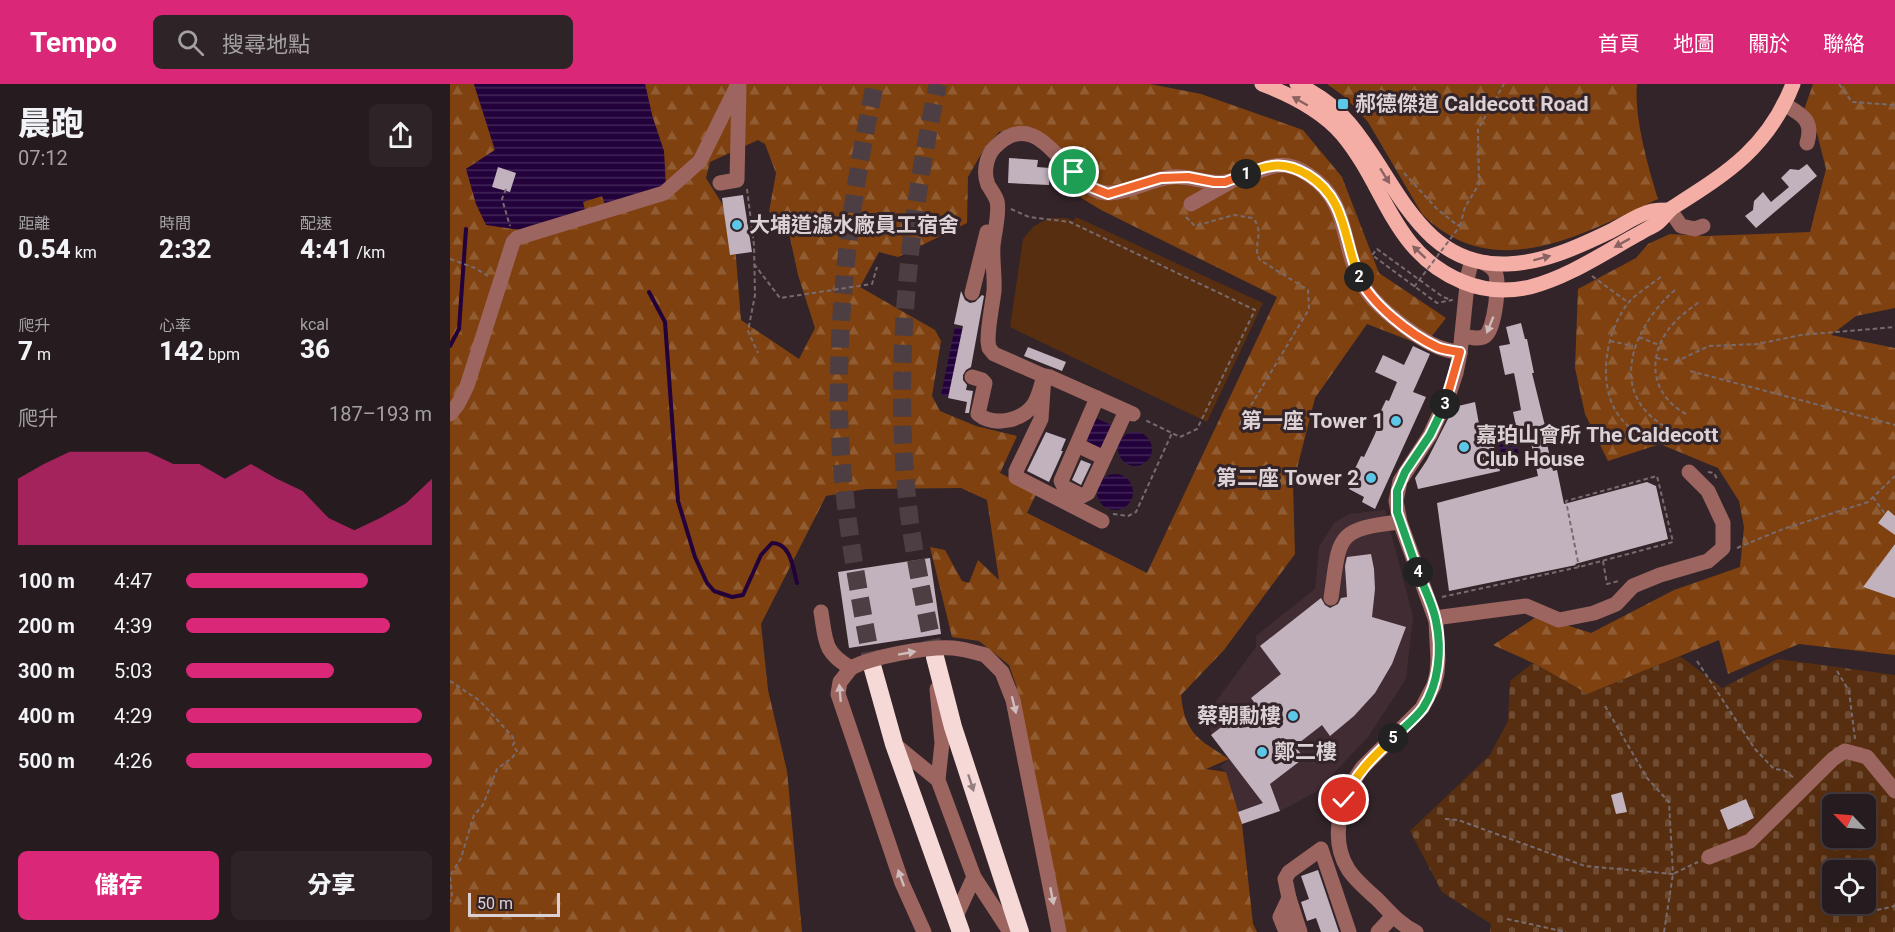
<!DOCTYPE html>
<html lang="zh-TW">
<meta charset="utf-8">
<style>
body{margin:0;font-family:Roboto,"Noto Sans TC",sans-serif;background:#2e2428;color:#f1f3f6;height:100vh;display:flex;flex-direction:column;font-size:22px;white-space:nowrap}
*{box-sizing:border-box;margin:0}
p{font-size:20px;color:#a4a1a4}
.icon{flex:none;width:33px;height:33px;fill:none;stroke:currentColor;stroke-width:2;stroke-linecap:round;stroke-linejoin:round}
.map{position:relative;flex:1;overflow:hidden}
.drawer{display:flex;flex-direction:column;background:#261b1f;width:450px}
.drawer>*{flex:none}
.needle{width:39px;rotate:295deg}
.fabs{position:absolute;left:1372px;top:710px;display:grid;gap:12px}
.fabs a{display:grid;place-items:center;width:54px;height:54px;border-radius:9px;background:#261b1f;box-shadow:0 6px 24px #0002,0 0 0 2px #42393d;font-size:30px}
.scale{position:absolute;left:18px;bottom:15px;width:92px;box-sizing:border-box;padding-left:6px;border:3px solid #dcd2d5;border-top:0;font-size:16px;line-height:21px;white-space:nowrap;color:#dcd2d5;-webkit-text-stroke:4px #332429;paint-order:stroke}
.pin{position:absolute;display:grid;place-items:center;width:51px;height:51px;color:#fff;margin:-26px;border:3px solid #fff;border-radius:50%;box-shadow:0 2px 6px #0007}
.km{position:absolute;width:30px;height:30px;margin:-15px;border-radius:50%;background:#222;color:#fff;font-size:16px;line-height:30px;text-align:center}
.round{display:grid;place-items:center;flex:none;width:63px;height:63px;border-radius:9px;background:#2e2428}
.head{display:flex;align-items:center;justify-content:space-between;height:102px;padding:0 18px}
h1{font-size:33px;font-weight:800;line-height:45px}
.metrics{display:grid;grid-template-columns:repeat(3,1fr);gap:9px;height:102px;padding:6px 18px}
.metrics div{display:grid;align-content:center}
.metrics b{font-size:26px;font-weight:800}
.metrics small{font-size:16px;font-weight:400}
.metrics p{font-size:16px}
.chart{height:168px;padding:12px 18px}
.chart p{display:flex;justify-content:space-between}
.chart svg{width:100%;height:108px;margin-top:6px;fill:#db2777;opacity:.7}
.action{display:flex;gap:12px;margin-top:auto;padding:12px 18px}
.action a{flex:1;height:69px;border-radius:9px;background:#db2777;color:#fff;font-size:24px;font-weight:800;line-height:69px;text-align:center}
.action a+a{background:#2e2428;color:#f1f3f6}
ul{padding:0 18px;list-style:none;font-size:20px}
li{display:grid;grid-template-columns:96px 72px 1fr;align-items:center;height:45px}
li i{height:15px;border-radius:8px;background:#db2777}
header{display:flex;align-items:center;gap:36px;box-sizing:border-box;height:84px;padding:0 30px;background:#db2777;color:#fff}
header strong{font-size:28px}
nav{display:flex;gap:33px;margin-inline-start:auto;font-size:21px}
.search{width:420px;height:54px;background:#2e2428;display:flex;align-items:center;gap:15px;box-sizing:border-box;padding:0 21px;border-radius:9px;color:#a4a1a4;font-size:22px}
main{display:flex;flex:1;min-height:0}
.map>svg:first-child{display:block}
</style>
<header>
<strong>Tempo</strong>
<div class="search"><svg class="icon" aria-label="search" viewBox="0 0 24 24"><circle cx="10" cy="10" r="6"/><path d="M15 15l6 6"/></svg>搜尋地點</div>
<nav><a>首頁</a><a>地圖</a><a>關於</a><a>聯絡</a></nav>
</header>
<main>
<section class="drawer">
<div class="head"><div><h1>晨跑</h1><p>07:12</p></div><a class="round"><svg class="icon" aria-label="share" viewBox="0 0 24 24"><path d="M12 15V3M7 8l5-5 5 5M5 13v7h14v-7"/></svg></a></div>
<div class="metrics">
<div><p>距離</p><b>0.54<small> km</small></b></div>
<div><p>時間</p><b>2:32</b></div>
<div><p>配速</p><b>4:41<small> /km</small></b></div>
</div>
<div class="metrics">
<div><p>爬升</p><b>7<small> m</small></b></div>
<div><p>心率</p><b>142<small> bpm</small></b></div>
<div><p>kcal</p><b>36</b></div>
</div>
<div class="chart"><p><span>爬升</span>187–193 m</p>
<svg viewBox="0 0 160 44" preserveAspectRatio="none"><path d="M0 44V17L10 11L20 6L30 6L40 6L50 6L60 11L70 11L80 17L90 11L100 17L110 22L120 33L130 38L140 33L150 27L160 17V44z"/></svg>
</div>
<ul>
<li><b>100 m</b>4:47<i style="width:74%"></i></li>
<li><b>200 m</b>4:39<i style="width:83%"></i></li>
<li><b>300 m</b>5:03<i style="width:60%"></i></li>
<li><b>400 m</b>4:29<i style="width:96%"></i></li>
<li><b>500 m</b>4:26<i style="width:100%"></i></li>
</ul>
<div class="action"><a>儲存</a><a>分享</a></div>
</section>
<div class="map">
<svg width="1445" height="848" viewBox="0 0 1445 848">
<defs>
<pattern id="forest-firs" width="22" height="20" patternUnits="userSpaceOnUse" patternTransform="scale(1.5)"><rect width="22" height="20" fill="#7f410f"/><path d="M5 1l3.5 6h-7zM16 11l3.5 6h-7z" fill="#915c31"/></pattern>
<pattern id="cemetery-stones" width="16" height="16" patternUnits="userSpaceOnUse" patternTransform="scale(1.5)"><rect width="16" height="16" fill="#572e0f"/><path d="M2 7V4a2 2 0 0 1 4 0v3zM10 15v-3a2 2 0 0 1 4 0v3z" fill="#6f4b31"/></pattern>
<pattern id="water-rules" width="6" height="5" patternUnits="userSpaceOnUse" patternTransform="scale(1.5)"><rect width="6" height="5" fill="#23023c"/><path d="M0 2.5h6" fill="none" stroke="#422657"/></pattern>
</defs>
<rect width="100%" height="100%" fill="#332429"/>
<path fill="#422c33" d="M935,426L963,533L956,595L918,653L866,708L830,727L792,740L776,688L770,683L779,675L762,652L756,631L806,563V552L865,505L869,463L884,439L899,430Z"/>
<g fill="url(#forest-firs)" fill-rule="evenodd">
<path d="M0,0H24L45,66L16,85L134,126L132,118L152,112L155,120L202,31L195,0H700L751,10L853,46L892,93L929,189L996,234L974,262L917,240L865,314L843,400L845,470L774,566L731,611C735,650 748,655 779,675L756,685L776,688L792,740L803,840L807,848H614L566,601L559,581L529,557L502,553L480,463L495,466L512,497L519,499L528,476L549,496L537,416L511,404L416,405L376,412L311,540L318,606L337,687L352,848H0ZM576,43L604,73L610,88L625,110L651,126L827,213L697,489L577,429L587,408L550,389L567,352L526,342L490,327L482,312L491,257L485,246L410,203L429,168L448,173L517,139L518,93L534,65L549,48ZM308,56L315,60L326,89L319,128L336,135L348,191L365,244L349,275L291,236L283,137L256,94L260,78Z"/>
<path d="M877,0H1187C1184,34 1198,82 1208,115C1133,150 1044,202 972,130L918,38L895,13Z"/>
<path d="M1363,0H1445V224L1406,232L1381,251L1445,264V571L1349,560L1278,590L1269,556L1138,610L1083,579L1043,561L1088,532L1141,549L1224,506L1290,483L1294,443L1289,417L1268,384L1210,360L1158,377L1135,330L1125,284L1128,205L1186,174L1198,160L1220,150L1255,152L1360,148L1376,85L1367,49L1354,26Z"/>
</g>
<path fill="url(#cemetery-stones)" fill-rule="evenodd" d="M1230,572L1272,604L1328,575L1445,591V848H1040L1041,840L992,808L960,747L1040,671L1058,637L1060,597L1083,579L1138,610ZM1383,720H1416V753H1383ZM1383,786H1416V819H1383Z"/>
<path fill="#572e0f" d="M626,133L813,219L757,338L560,243L573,155L584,142L599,134H617L623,137Z"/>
<g fill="url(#water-rules)">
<path d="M24,0H195L202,31L214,67L216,102L155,120L152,112L133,118L135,126L71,146L36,141L26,120L16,85L45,66Z"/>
<path d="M505,243L518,246L504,314L491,311Z"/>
<path d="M645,334L664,342L654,365L635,357Z"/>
<path d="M1062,340L1070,376L1054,380L1045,344Z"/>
<circle cx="685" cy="365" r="17"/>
<circle cx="665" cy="408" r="18"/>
</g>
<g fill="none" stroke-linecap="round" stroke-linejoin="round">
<g stroke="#23023c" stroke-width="4">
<path d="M199,208L215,238L228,417L245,473L257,499L264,507L282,513L293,511L311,471L322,459C341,459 343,484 347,499"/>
<path d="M0,262L9,245L16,145"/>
</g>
</g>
<g fill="#c1b2be">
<path d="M559,74L588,76L587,83L600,84L599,101L558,99Z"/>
<path d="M1357,80L1367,92L1306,144L1295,132L1303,126L1304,117L1313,108L1321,118L1339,103L1331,94L1340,85L1349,86Z"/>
<path d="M48,83L66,89L60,108L42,103Z"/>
<path d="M293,111L302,168L280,171L272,114Z"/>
<path d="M511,207L515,216L520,219L525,218L532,211L534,212L521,283L516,286L513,291V296L517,301L516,306L523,307L519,329H515L517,318L498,314L513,242L504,240Z"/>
<path d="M1071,239L1075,255H1077L1084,289H1082L1098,354L1096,355L1103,387L1107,386L1114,420L1197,398L1206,402L1218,455L1125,480L1126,481L999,507L987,419L1088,392L1080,354L1069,356L1063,328L1071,326L1068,309L1064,289L1055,291L1049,262L1060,260L1056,243Z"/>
<path d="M963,262L980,270L963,308L976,313L925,425L912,418L914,413L899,405L904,394L901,393L911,372L914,373L925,350L929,338L926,337L936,316L939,317L947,298L925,288L933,271L954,281Z"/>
<path d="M578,263L616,278L612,287L574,272Z"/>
<path d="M1025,318L1029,340L1038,338L1050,387L968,405L965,394L977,376L1004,323Z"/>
<path d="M596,348L616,355L611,367H613L599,398L577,387Z"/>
<path d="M631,376L641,380L631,401L622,396Z"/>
<path d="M1438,426L1445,432V451L1428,439Z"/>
<path d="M1445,460V514L1413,503Z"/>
<path d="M921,470L924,485L925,505L922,533L956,543L942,580L925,609L904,632L880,652L872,641L845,662L854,674L820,700L830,727L792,740L788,728L813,719L761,651L804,618L801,614L831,590L810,562L871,514L875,521L880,524L888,520L891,514L897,513L895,482L897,473Z"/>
<path d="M480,474L491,550L399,564L388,488Z"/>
<path d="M1172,708L1177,728L1166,730L1161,711Z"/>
<path d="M1296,715L1304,734L1278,746L1270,726Z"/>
<path d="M868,786L889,848H871L866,834L857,837L851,818L859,815L851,792Z"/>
</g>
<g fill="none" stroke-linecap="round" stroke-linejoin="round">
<g stroke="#4c3e43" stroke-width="18" stroke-dasharray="18 9" stroke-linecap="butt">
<path d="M485,573C474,517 461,460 456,403C444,272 460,128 488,0"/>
<path d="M423,585C407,500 391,415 389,329C387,219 402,107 425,0"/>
</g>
<g stroke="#786b6f" stroke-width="2" stroke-dasharray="4.5 3" stroke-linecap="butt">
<path d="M1389,0L1402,18L1445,21"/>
<path d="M954,89L988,126L1006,140"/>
<path d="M56,105L52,115L60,142"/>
<path d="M297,105L304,161L305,211L298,247L308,269"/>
<path d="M561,125L579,133L620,138L805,226L747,345L730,353L695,336"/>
<path d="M736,133L745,142L784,131L803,134C816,150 801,162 810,176L858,206L859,225L788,343"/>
<path d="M1010,142L1015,123L1029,100L1028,45L1054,0"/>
<path d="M927,165L993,213L1002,216L987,219L922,171Z"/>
<path d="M0,175L25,184L38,192"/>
<path d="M304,180L330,214L422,200L427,183"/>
<path d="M1142,192L1179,219"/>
<path d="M1189,253L1209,261"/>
<path d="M1160,257L1183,262"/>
<path d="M1206,274L1219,276"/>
<path d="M1225,278L1259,262L1307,260L1351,251L1445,243"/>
<path d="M1240,287L1445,341"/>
<path d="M1236,330C1203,312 1196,277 1218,246C1226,235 1238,226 1249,218"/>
<path d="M1214,342C1156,307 1184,241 1226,205"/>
<path d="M1191,352C1182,345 1173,339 1167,329C1147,298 1156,246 1179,218C1188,208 1201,201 1212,192"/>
<path d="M1258,388L1264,389L1268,397"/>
<path d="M1423,413L1435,430"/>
<path d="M663,430L678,432L686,428L722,349"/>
<path d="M1287,464L1333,445L1418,418L1445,392"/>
<path d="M1153,477L1157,500L1169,497"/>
<path d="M992,513L1129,483L1223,458L1207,392L1116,417L1129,483"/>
<path d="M1247,577L1305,665L1324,685L1334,686L1344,694"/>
<path d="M1387,587L1399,607L1405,655"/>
<path d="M0,597L30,617L62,652L65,657L63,661L67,667L62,674L47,685L33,721L24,731L11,774L0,792L2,811L0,818"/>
<path d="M995,735L1008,736L1135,782L1223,790L1219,718L1197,694L1155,622"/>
<path d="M1405,831L1445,822"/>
<path d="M1057,835L1116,848"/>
<path d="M1214,848L1223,790L1248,778"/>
</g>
<g stroke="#9c655f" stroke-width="15">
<path d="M1334,20C1352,31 1364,36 1357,59"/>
<path d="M270,99L287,96L289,3"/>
<path d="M741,120L780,98"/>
<path d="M1220,126L1231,142L1245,145L1253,142"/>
<path d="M522,209L537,148"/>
<path d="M1012,252C1020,253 1029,256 1035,252C1045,245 1050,198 1045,188C1043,184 1038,181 1034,179"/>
<path d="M522,293L532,296L535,299L528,330C544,343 572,337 584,320C589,312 591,301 594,292L600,293L683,330"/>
<path d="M647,314L611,397L614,403L632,412L638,409L676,327"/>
<path d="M0,330L8,320L17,302L63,158L67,154L83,149L214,109L250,77L288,0"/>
<path d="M627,361L654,374"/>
<path d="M652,437L566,393V387L591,335L594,292L544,270L539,264L538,257C538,240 542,224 544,207C545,192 542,177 543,162C544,150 550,128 547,117C545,111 541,106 538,101C533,89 536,72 545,63C593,14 618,112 660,109C682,108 700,95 722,93C740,91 758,101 775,98C814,91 828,64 868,98C893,119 893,150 903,179C908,192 914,205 923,215C938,231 968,255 988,263C995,266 1003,267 1010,269"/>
<path d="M881,514C890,453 884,445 950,438"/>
<path d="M371,528C376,557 373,568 401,584L390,598L388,610L452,799L474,848"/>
<path d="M986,537L992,533L1076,522L1109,536L1144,529L1166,520L1183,502L1210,491L1258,477L1273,464V439L1258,407L1239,388"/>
<path d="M535,571L552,588L563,616L609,848"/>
<path d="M487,605L492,659L488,696L524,793L560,848"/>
<path d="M444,660L488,696"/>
<path d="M1259,773L1300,757L1383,675L1395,667L1417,673L1445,707"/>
<path d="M839,814L830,833L834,843L842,848"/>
<path d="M506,832L524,793"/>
<path d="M850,848L839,814L835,795L839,788L871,765L899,848"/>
<path d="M928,848L943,832"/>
<path d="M966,848C950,841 939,827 927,815C917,806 905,796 898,785C878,753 892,712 912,684L972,624L984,601L987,589L988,576L986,537L950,438L946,417L950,397L980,351L999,310L1006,289L1010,269L1018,191L1022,176"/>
</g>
<g stroke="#f4aea6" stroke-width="15">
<path d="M812,0C841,11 871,26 892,50C936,102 942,169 1013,198C1035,207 1057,208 1080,203C1119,193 1155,168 1190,149C1195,146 1201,143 1206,140C1212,136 1216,129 1222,124C1277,89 1318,64 1343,0"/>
<path d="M847,0C867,10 884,21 898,38C946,93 968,183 1057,180C1093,179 1128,163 1161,147C1173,141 1188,130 1202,127C1207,126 1214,126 1220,126"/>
</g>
<g stroke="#f6d9d6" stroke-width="18">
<path d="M485,573L503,643L570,848"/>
<path d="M423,585L444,660L511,848"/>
</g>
<path stroke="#786b6f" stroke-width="2" stroke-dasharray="4.5 3" stroke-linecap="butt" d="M964,203L1010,142L1006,140"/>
<path stroke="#9c655f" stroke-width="15" d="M401,584C421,573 479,562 503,564C514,565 524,568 535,571"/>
</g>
<defs><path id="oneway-solid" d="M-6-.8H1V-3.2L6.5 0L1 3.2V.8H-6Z" transform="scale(1.5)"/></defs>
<g fill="#8a6261">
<use href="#oneway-solid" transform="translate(850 17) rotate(-150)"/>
<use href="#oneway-solid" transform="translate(935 92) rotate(58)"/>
<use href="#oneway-solid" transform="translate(1172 159) rotate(151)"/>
<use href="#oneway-solid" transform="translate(969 168) rotate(-137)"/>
<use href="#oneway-solid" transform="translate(1092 174) rotate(-15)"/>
</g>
<g fill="#cfbcbd">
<use href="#oneway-solid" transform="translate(1040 241) rotate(112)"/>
<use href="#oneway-solid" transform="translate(457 569) rotate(-10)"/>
<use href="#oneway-solid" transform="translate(390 609) rotate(-95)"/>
<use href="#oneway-solid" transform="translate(564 621) rotate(76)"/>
<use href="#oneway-solid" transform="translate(451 794) rotate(-110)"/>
<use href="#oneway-solid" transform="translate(602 812) rotate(79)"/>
</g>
<use fill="#947e80" href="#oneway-solid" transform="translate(521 699) rotate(72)"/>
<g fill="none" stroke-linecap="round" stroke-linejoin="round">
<g stroke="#fff" stroke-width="12">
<path id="split-1" d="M624,88L638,102L658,110L711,94L738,93L764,98H775L796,90"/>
</g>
<g stroke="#fff" stroke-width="12">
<path id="split-2" d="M796,90C820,80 835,77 858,91C897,115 893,155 909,193"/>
</g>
<g stroke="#fff" stroke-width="12">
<path id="split-3" d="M909,193C921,220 961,251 987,263C994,266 1003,267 1010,268L995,320"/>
</g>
<g stroke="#fff" stroke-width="12">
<path id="split-4" d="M968,488L947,428V407L955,388L980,351L995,320"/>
</g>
<g stroke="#fff" stroke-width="12">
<path id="split-5" d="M943,654C953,644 965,635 973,624C989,599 992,566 986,537C983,521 974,504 968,488"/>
</g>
<g stroke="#fff" stroke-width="12">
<path id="split-6" d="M894,716C905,690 923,673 943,654"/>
</g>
<use href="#split-1" stroke="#f0652b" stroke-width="8"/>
<use href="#split-2" stroke="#f5b400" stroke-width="8"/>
<use href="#split-3" stroke="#f0652b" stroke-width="8"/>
<use href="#split-4" stroke="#22a559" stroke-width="8"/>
<use href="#split-5" stroke="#22a559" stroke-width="8"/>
<use href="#split-6" stroke="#f5b400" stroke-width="8"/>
</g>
<g fill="#5dc7e8" stroke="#332429" stroke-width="2">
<rect x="887" y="14" width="12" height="12" rx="3"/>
<circle cx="287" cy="141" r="6"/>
<circle cx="946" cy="337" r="6"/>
<circle cx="1014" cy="363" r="6"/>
<circle cx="921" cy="394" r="6"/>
<circle cx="843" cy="632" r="6"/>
<circle cx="812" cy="668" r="6"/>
</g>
<g text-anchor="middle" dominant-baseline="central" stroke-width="6" stroke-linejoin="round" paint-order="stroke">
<g font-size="21" font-weight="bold" fill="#dcd2d5" stroke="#332429" text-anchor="start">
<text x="905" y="20">郝德傑道 Caldecott Road</text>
<text x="299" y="141">大埔道濾水廠員工宿舍</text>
<text x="934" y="337" text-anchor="end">第一座 Tower 1</text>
<text x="1026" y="351">嘉珀山會所 The Caldecott<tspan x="1026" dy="24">Club House</tspan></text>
<text x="909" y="394" text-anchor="end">第二座 Tower 2</text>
<text x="831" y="632" text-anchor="end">蔡朝勳樓</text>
<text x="824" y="668">鄭二樓</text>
</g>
</g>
</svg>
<div class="fabs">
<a><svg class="needle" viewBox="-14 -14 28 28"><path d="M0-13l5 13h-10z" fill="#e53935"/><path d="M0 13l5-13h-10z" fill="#a4a1a4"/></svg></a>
<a><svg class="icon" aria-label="locate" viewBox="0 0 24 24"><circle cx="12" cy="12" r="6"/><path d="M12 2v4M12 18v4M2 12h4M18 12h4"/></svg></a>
</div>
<div class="scale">50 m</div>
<div class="pin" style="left:624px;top:88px;background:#1e9e55"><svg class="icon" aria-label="arrive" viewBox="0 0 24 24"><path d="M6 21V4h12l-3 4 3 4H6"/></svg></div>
<div class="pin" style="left:894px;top:716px;background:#d93025"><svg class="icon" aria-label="check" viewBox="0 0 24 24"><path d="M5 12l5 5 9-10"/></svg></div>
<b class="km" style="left:796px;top:90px">1</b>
<b class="km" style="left:909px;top:193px">2</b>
<b class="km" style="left:995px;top:320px">3</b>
<b class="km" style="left:968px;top:488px">4</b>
<b class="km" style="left:943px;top:654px">5</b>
</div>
</main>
